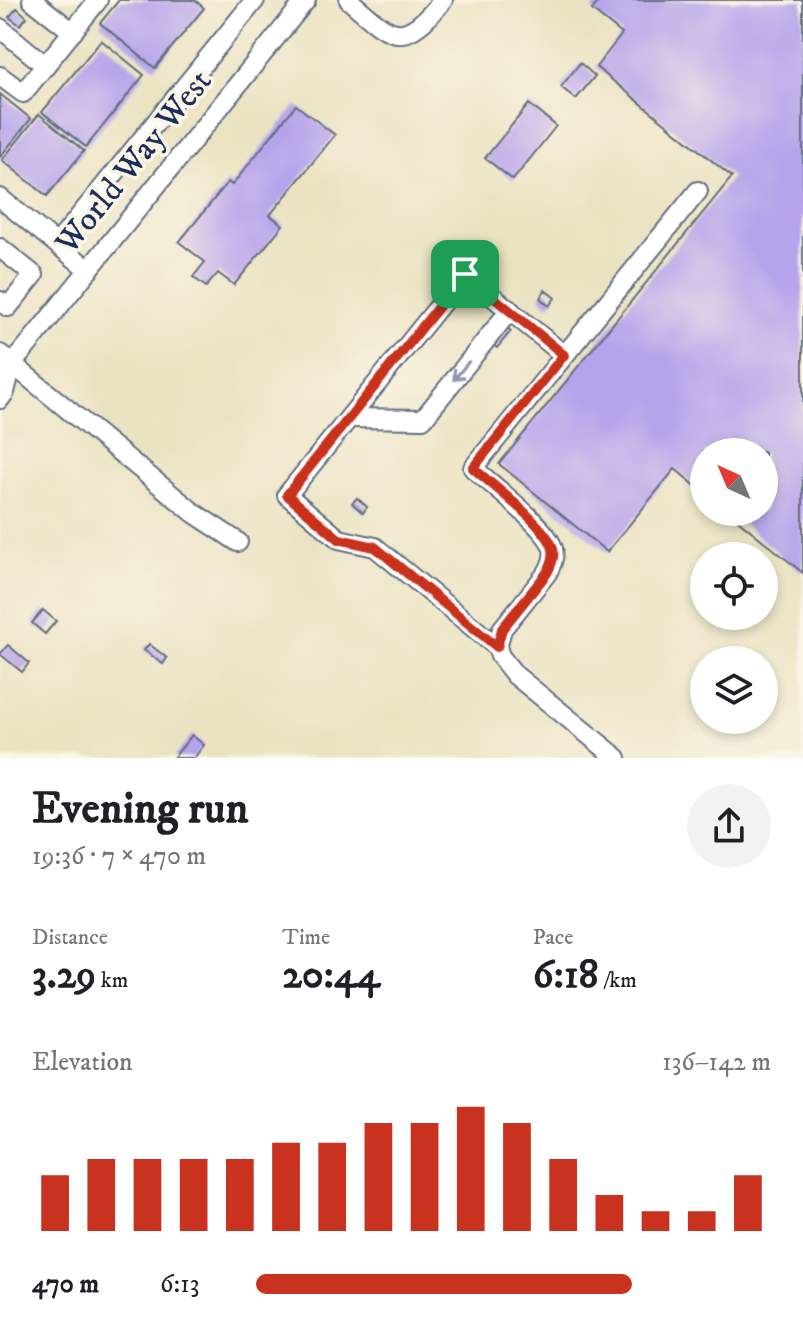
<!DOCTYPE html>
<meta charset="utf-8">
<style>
body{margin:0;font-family:"IM FELL DW Pica",serif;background:#f2f2f2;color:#202124;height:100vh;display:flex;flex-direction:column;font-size:30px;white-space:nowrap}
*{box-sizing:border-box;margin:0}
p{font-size:26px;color:#757577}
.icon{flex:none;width:44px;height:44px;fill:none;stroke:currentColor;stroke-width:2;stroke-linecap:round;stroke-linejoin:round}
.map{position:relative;height:758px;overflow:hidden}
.drawer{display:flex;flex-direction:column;background:#fff;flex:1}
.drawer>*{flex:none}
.needle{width:52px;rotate:316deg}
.controls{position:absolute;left:690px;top:438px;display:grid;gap:16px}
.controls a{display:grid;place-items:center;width:88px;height:88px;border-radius:50%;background:#fff;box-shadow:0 4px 12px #0003;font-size:40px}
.pin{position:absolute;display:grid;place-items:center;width:68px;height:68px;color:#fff;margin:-34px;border-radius:16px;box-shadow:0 4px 12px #0006}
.round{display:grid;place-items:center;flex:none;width:84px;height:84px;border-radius:42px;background:#f2f2f2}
.summary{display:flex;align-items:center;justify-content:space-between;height:136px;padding:0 32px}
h1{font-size:44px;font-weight:700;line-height:60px}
.metrics{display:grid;grid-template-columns:repeat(3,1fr);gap:12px;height:136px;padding:8px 32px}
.metrics div{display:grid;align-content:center}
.metrics b{font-size:40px;font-weight:700}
.metrics small{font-size:22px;font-weight:400}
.metrics p{font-size:22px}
.chart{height:224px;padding:16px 32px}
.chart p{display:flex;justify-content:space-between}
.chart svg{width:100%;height:144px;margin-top:8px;stroke:#c8321e;stroke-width:6}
ul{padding:0 32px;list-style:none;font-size:26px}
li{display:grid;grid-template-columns:128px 96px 1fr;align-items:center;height:60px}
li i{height:20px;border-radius:10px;background:#c8321e}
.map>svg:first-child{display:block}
</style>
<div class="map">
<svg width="803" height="758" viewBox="0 0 803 758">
<rect width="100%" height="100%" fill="#fcf5e5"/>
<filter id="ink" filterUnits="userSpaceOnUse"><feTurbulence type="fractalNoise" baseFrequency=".0125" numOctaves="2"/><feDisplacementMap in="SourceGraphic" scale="16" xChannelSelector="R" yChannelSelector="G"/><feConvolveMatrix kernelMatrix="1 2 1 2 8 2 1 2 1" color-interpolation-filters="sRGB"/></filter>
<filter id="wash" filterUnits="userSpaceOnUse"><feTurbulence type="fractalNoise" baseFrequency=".006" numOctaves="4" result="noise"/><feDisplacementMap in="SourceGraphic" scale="32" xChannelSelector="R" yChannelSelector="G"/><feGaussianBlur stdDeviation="1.8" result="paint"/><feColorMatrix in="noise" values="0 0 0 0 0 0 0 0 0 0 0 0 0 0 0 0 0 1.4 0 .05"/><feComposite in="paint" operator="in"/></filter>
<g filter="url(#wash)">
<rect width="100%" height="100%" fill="#eae3c2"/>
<g id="blocks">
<g fill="#b5a3eb">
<path d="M119,0H195L204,8L155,68L100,23Z"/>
<path d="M600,0H803V573L728,512H764V452H704V493L675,469L607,552L499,464L732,177L596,67L622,34L592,10Z"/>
<path d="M17,8L27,17L20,25L9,17Z"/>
<path d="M101,40L144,75L86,147L42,112Z"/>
<path d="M580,63L595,76L576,99L561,87Z"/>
<path d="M0,94L31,119L0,157Z"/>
<path d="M529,104L556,126L513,180L485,158Z"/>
<path d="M296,105L335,135L270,215L283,225L234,285L218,273L206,287L193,277L205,262L179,242L228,182L232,185Z"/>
<path d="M39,114L84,151L47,196L2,160Z"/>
<path d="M545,290L555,298L549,306L540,298Z"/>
<path d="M507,328L511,331L497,348L493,345Z"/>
<path d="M357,498L367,507L363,513L352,503Z"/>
<path d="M43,610L56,621L45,634L32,623Z"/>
<path d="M149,644L167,658L163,664L144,650Z"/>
<path d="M8,645L29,663L22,672L0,654Z"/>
<path d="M192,735L204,745L194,758H173Z"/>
</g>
</g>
</g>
<g filter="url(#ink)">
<use href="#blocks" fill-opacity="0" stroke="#636e81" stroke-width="2"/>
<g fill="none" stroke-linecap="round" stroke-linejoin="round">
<g stroke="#636e81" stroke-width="22">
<g id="minor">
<path d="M32,0L73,32"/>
<path d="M349,0C392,37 402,51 443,0"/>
<path d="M0,28L46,66"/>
<path d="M0,76L23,93L98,0"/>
<path d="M0,198L89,270"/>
<path d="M57,244L255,0"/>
<path d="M0,248L34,275L8,307L0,301"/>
<path d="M0,354L194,513L238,542"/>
<path d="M0,370L12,364L28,345L306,0"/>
<path d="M0,399L5,392L12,364"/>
<path d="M349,418L423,419L510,310"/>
<path d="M497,647L375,547L339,539L287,495L465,274L564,355"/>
<path d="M617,758L515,675L500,656L497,647L502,629L547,573C551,566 555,558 553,549C549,529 491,484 473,468L698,191"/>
</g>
</g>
<use href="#minor" stroke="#fff" stroke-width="18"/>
</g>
<defs><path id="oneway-shaft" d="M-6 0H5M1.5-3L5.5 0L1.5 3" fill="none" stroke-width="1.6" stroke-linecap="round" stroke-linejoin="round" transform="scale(2)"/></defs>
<use stroke="#8d97ae" href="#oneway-shaft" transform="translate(461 371) rotate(129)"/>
</g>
<g fill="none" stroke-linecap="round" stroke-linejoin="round" filter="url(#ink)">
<g stroke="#fff" stroke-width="16">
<path id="route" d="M465,274L564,355L473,468C491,484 549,528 553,549C555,558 551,566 547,573L502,629L497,647L375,547L339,539L287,495Z"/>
</g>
<use href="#route" stroke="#c8321e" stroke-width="10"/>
</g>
<g text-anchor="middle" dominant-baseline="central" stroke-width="7" stroke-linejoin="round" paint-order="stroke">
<g font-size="34" fill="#1b2f5e" stroke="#fcf5e5">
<text transform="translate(134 162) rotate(-51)">World Way West</text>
</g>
</g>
</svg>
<div class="controls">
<a><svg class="needle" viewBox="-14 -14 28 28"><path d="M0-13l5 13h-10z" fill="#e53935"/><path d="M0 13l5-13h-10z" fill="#757577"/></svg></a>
<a><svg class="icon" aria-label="locate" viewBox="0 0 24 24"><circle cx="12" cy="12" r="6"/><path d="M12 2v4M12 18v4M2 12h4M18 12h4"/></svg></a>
<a><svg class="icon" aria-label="layers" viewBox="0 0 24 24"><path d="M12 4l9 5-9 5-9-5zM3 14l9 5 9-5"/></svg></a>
</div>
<div class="pin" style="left:465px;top:274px;background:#1e9e55"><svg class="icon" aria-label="arrive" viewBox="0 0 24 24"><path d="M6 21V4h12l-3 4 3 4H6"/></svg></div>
</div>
<section class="drawer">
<div class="summary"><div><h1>Evening run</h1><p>19:36 · 7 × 470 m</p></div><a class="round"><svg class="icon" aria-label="share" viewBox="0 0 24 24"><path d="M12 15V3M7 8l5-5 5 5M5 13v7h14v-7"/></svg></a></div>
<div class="metrics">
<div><p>Distance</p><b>3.29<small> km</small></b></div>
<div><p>Time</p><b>20:44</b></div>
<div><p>Pace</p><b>6:18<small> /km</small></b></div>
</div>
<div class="chart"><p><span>Elevation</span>136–142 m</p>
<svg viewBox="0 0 160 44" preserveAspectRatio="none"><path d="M5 44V27M15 44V22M25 44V22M35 44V22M45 44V22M55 44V17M65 44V17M75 44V11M85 44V11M95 44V6M105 44V11M115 44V22M125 44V33M135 44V38M145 44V38M155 44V27"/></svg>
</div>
<ul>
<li><b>470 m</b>6:13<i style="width:73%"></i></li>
</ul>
</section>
